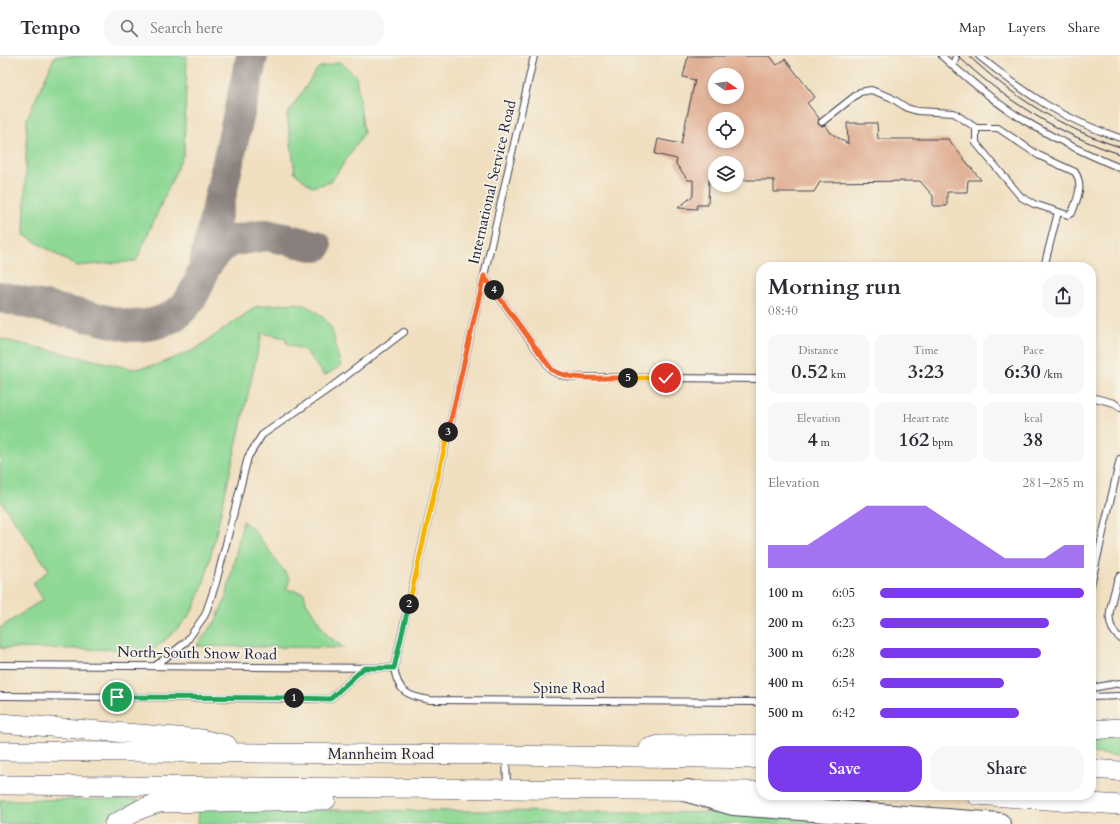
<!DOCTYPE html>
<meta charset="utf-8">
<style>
body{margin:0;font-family:Cardo,serif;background:#f7f7f7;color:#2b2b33;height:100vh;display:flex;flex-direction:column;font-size:15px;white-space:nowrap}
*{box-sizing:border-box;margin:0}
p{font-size:13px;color:#7c7c81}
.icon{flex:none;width:22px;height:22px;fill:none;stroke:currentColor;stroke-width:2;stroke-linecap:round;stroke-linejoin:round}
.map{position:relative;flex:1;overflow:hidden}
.sheet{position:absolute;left:756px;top:206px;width:340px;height:538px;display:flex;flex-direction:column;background:#fff;border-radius:16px;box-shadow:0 2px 6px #0003}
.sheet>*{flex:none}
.needle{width:26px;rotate:103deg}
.tools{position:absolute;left:708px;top:12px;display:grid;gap:8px}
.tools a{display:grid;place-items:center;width:36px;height:36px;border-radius:50%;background:#fff;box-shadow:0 2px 6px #0003;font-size:20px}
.pin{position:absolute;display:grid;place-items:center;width:34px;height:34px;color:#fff;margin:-17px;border:2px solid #fff;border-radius:50%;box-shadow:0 1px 4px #0007}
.km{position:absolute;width:20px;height:20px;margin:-10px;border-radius:50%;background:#222;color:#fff;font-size:11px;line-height:20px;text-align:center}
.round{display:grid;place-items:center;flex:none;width:42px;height:42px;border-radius:16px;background:#f7f7f7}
.summary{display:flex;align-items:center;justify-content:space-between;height:68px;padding:0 12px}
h1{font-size:22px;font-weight:700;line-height:30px}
.figures{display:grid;grid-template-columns:repeat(3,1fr);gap:6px;height:68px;padding:4px 12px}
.figures div{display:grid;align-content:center;border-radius:10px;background:#f7f7f7;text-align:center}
.figures b{font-size:20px;font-weight:700}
.figures small{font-size:11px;font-weight:400}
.figures p{font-size:11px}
.chart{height:112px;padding:8px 12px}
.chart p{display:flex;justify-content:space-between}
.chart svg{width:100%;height:72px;margin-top:4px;fill:#7c3aed;opacity:.7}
.cta{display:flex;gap:8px;margin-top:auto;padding:8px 12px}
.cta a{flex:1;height:46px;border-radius:16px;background:#7c3aed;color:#fff;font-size:16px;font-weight:700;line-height:46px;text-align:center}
.cta a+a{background:#f7f7f7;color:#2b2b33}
ul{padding:0 12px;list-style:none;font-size:13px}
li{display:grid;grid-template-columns:64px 48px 1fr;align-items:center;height:30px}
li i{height:10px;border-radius:5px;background:#7c3aed}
header{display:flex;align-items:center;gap:24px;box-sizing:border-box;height:56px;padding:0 20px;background:#fff;border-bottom:1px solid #e1e1e2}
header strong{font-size:19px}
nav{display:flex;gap:22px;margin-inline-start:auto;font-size:14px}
.search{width:280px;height:36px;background:#f7f7f7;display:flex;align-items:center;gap:10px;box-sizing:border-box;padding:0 14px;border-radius:16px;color:#7c7c81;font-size:15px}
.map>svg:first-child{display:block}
</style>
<header>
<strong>Tempo</strong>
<div class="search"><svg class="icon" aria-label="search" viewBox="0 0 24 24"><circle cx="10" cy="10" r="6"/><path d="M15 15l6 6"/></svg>Search here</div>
<nav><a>Map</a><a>Layers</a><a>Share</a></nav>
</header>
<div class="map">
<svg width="1120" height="768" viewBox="0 0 1120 768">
<rect width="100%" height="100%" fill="#f7f3e8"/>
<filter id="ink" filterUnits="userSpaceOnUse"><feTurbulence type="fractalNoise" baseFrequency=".025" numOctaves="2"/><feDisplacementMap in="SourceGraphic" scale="8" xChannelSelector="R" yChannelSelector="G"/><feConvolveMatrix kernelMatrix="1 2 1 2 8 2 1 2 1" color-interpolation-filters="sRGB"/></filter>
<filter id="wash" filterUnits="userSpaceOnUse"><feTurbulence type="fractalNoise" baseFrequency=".012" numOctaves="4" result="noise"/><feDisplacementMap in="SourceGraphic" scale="16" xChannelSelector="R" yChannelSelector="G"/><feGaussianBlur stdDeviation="0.9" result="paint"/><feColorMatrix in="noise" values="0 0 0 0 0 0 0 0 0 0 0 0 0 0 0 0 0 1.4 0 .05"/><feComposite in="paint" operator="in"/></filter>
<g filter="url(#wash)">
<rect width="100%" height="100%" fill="#f0dfbf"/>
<g fill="#8ed894" stroke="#587d68">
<path d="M55,0H187L184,97L136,205L76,210L24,179L27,62Z"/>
<path d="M340,6L356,20L364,77L331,126L312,131L295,117L287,59L318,12Z"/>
<path d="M296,247C309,249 322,258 330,270C335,277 336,299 341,310L324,320L306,295L286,287V282L262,277L207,516C204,526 201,536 197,545C189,565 169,581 153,594L0,592V572L43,543L33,527L49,514L0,444V283L134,313L156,309L194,294L257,250Z"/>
<path d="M243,465L254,474L290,523L286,533L304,537L306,546L327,579L344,592L196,590L215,566L226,542Z"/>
<path d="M1120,680V700L1091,697V682Z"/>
<path d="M138,743L137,746L109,760L101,768H0V744Z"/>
<path d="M199,753L753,757L905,768H198Z"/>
</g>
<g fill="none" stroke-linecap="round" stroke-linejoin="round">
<g stroke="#89807d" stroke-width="32">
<path d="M204,212L217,194L230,185L267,179L316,190"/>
<path d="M0,241L130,270C173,270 192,252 204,212L252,0"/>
</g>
</g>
<g id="blocks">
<path fill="#dfac90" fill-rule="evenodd" d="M688,0H770L777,9L785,3L815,41L807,47L819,62L818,68L821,70L825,69L831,77L848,88L847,67H877L878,83H948L981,124H968L967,136H947V150H933V140L920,125L820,126L814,136H774V124H737V107H715V124H709L708,149H697V153L678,152L693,140V124H688L676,108L677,103L655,98L658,83L681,88L695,24L683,21ZM715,19H737V41H715ZM715,63H737V85H715Z"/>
</g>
</g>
<g filter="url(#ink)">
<use href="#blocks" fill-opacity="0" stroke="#413e4f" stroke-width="1"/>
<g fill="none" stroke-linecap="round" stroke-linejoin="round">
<g stroke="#413e4f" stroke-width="8">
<g id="service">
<path d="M534,0L484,220L552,315L560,319L572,321L761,323"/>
<path d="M942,0L953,10"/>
<path d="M956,0L953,10C976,29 998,49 1024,64C1054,83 1087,98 1120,112"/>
<path d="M979,0C1026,38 1062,63 1120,82"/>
<path d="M822,66L860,36L871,34L890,41L907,52L917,55L954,57L976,72H998L1038,99L1075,116C1084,130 1077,143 1072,157L1068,159L1034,148L1021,141L976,87V72"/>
<path d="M1044,211L1058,156"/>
<path d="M484,220L394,612C398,636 407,640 430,644L761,646"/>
<path d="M1091,341L1114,347L1120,351"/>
<path d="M1120,520L1117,525C1113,544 1101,568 1120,582"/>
<path d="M1091,529L1120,403"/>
<path d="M0,609L394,612"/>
<path d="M155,610L186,586L205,559L216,527L248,401L262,379L330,332L404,276"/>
<path d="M1091,632L1120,627"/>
<path d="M0,640L330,643L364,612"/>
<path d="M1091,641L1120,640"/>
<path d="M506,702L507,730"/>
</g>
</g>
<g stroke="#413e4f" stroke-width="20">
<g id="primary">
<path d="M0,667L202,683L227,689"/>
<path d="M1091,674L1120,672"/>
<path d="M649,692L659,689L761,688"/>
<path d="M0,695L506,699L761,703"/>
<path d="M1091,713L1120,715"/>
<path d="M0,729L761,735"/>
<path d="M976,739L1120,749"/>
<path d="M114,768L141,753L158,747L326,744"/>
</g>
</g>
<g stroke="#413e4f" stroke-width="24">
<path id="motorway" d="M688,735L733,748L999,768"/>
</g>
<use href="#service" stroke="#fff" stroke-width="6"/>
<use href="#primary" stroke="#fff" stroke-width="19"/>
<use href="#motorway" stroke="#fff" stroke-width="22"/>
<g stroke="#22223b" stroke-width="1">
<path d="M958,0C1004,44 1060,79 1120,98"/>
<path d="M969,0C1011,40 1065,74 1120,91"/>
</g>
</g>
</g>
<g fill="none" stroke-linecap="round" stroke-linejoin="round" filter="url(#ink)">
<g stroke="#fff" stroke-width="8">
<path id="split-1" d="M117,641L294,642"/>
</g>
<g stroke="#fff" stroke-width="8">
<path id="split-2" d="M294,642L330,643L364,612H394L409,548"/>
</g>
<g stroke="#fff" stroke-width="8">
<path id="split-3" d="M409,548L448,376"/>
</g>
<g stroke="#fff" stroke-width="8">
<path id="split-4" d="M448,376L484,220L494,234"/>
</g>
<g stroke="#fff" stroke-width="8">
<path id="split-5" d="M494,234L552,314C573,326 604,321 628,322"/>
</g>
<g stroke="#fff" stroke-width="8">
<path id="split-6" d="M628,322H666"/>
</g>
<use href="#split-1" stroke="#22a559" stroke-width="5"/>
<use href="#split-2" stroke="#22a559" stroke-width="5"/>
<use href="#split-3" stroke="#f5b400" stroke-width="5"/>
<use href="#split-4" stroke="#f0652b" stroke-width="5"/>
<use href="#split-5" stroke="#f0652b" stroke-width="5"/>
<use href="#split-6" stroke="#f5b400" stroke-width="5"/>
</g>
<g text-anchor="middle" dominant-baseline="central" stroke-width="3.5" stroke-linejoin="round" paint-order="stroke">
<g font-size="15" fill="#22223b" stroke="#f7f3e8">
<text transform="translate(492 126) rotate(-77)">International Service Road</text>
<text transform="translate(197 597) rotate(1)">North-South Snow Road</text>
<text x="569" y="632">Spine Road</text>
<text x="381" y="698">Mannheim Road</text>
</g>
</g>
</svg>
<div class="tools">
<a><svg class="needle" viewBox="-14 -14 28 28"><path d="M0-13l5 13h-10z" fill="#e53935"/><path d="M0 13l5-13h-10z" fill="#7c7c81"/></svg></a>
<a><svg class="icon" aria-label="locate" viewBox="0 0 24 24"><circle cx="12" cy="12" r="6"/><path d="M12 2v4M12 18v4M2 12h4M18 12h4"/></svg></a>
<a><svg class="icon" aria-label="layers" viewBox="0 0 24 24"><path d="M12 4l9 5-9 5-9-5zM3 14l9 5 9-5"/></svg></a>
</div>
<div class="pin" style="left:117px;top:641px;background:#1e9e55"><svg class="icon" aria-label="arrive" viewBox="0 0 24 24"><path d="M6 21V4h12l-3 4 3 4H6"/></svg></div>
<div class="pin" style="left:666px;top:322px;background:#d93025"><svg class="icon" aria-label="check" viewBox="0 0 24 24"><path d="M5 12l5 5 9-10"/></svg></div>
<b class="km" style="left:294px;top:642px">1</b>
<b class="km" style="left:409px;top:548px">2</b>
<b class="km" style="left:448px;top:376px">3</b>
<b class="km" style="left:494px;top:234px">4</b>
<b class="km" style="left:628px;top:322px">5</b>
<section class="sheet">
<div class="summary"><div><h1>Morning run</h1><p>08:40</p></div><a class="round"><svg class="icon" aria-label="share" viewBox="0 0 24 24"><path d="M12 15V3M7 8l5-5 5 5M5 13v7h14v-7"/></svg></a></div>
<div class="figures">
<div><p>Distance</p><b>0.52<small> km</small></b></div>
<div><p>Time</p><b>3:23</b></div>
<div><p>Pace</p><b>6:30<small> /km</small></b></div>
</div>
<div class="figures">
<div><p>Elevation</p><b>4<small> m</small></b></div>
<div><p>Heart rate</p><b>162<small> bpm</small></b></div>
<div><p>kcal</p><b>38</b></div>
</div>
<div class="chart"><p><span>Elevation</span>281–285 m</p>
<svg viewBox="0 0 160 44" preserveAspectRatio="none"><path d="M0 44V30L10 30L20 30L30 22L40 14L50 6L60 6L70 6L80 6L90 14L100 22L110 30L120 38L130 38L140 38L150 30L160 30V44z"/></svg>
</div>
<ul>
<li><b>100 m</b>6:05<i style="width:100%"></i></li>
<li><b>200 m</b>6:23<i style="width:83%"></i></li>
<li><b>300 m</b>6:28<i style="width:79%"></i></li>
<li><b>400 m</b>6:54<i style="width:61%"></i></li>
<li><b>500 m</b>6:42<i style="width:68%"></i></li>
</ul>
<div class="cta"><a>Save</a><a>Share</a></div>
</section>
</div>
